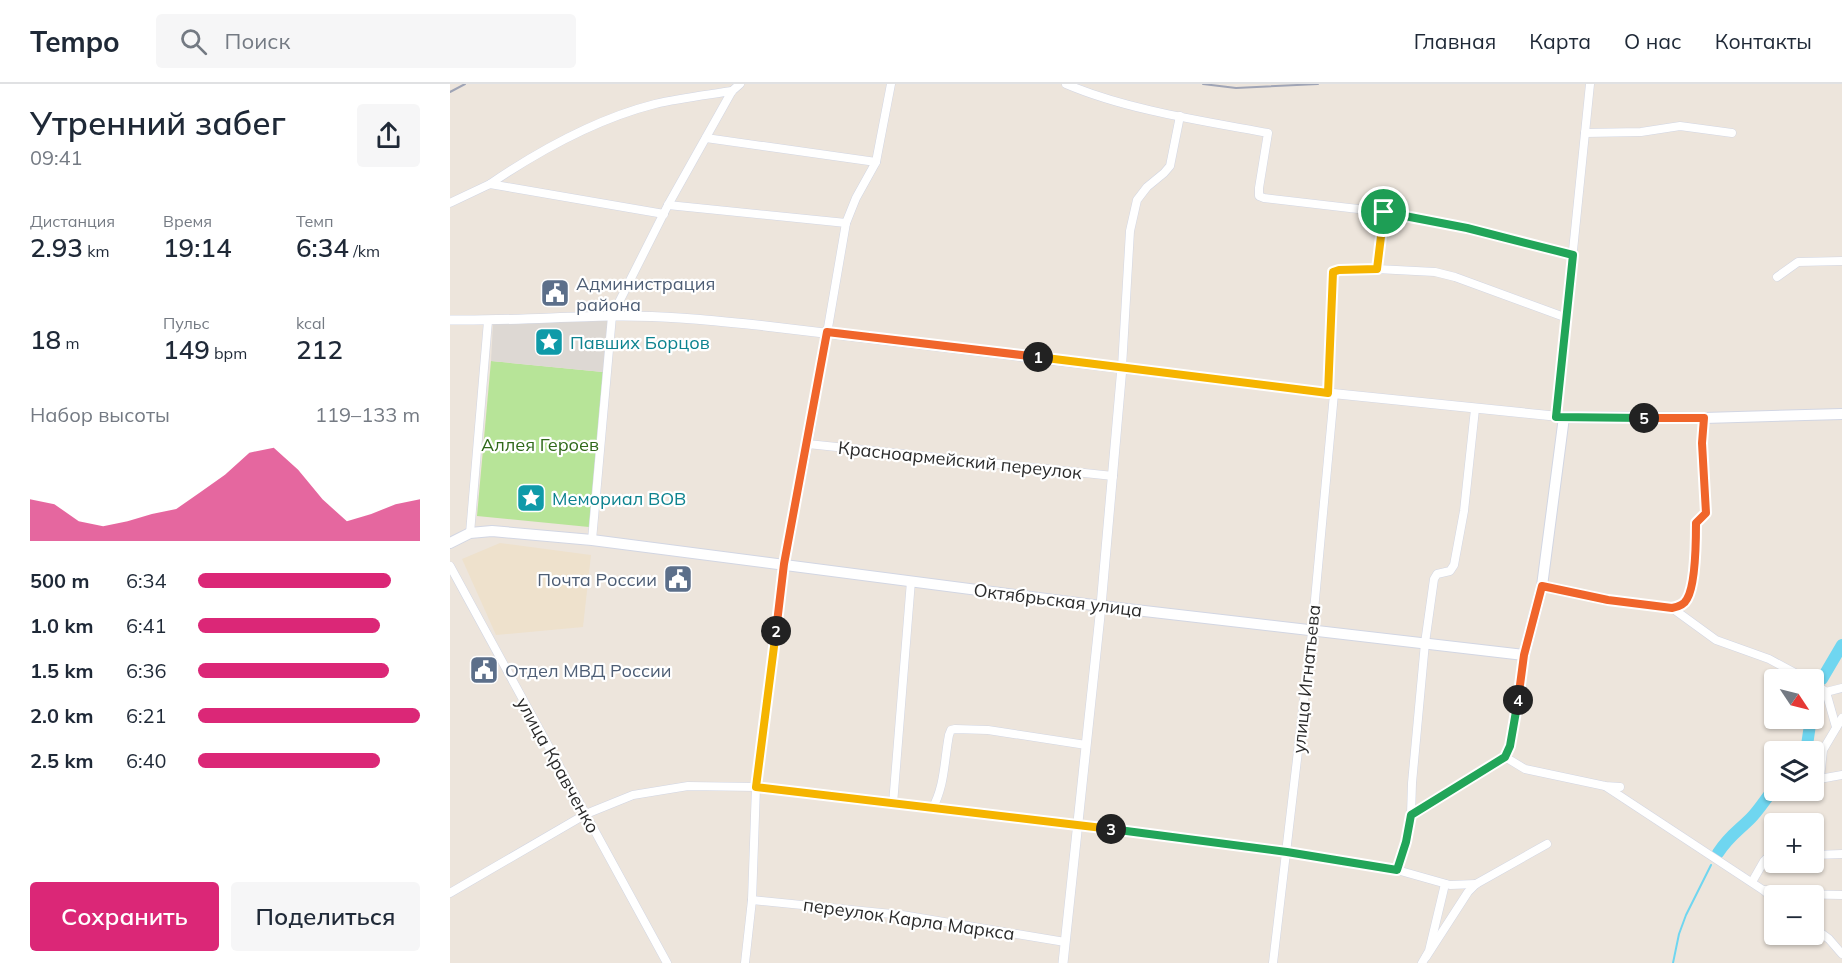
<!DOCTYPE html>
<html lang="ru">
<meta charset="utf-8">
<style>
body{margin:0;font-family:Mulish,sans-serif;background:#f6f6f7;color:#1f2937;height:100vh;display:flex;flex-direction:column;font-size:22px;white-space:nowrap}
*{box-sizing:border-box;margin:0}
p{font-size:20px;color:#747a83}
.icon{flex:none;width:33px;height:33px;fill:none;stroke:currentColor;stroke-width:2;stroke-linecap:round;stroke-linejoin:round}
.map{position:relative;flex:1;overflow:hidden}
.panel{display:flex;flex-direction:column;background:#fff;width:450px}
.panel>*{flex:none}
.needle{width:39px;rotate:125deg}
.controls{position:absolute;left:1314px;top:585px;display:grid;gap:12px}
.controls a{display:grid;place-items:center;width:60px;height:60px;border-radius:6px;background:#fff;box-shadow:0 2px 4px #0004;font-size:30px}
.pin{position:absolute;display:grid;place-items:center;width:51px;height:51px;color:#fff;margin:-26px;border:3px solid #fff;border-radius:50%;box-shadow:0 2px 6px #0007}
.km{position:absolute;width:30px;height:30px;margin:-15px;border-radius:50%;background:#222;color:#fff;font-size:16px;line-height:30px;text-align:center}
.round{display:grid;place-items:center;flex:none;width:63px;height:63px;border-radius:6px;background:#f6f6f7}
.headline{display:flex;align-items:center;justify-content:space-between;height:102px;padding:0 30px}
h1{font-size:33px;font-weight:600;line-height:45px}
.stats{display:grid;grid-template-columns:repeat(3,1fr);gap:9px;height:102px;padding:6px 30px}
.stats div{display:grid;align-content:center}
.stats b{font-size:26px;font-weight:600}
.stats small{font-size:16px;font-weight:400}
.stats p{font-size:16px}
.chart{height:168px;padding:12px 30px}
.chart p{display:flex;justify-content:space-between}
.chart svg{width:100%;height:108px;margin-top:6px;fill:#db2777;opacity:.7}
.button{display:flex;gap:12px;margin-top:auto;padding:12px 30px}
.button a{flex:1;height:69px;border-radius:6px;background:#db2777;color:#fff;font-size:24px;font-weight:600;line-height:69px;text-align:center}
.button a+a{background:#f6f6f7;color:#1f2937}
ul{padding:0 30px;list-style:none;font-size:20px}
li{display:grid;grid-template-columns:96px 72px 1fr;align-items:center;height:45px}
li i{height:15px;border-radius:8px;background:#db2777}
header{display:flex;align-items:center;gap:36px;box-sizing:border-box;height:84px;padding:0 30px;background:#fff;border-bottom:2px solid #e0e1e3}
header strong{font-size:28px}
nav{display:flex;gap:33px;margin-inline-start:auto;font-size:21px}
.search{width:420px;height:54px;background:#f6f6f7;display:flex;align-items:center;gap:15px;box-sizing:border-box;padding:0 21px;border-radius:6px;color:#747a83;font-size:22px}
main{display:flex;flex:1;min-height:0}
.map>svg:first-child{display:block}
</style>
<header>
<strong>Tempo</strong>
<div class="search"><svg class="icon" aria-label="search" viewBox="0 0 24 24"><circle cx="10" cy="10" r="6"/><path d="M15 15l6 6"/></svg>Поиск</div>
<nav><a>Главная</a><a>Карта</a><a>О нас</a><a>Контакты</a></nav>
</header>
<main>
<section class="panel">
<div class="headline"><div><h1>Утренний забег</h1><p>09:41</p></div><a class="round"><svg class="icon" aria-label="share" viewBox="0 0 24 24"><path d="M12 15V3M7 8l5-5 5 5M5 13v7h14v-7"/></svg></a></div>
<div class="stats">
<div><p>Дистанция</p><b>2.93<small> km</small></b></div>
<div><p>Время</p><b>19:14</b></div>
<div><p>Темп</p><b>6:34<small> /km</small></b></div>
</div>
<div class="stats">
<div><b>18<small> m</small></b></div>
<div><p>Пульс</p><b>149<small> bpm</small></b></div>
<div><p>kcal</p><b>212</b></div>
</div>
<div class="chart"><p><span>Набор высоты</span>119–133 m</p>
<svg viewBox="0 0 160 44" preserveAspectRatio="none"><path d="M0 44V27L10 29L20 36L30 38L40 36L50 33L60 31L70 24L80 17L90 8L100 6L110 15L120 27L130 36L140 33L150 29L160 27V44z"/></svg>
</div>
<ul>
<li><b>500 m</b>6:34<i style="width:87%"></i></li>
<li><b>1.0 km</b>6:41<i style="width:82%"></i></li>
<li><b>1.5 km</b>6:36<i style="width:86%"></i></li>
<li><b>2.0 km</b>6:21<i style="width:100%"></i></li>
<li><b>2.5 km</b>6:40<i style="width:82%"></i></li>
</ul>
<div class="button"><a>Сохранить</a><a>Поделиться</a></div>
</section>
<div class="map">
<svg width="1392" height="879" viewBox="0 0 1392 879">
<rect width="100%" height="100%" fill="#ede5dc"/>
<path fill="#eee1cc" d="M50,459L141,471L133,543L46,551L12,475Z"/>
<path fill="#b7e498" d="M41,277L153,288L139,443L27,432Z"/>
<path fill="#ddd8d3" d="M158,236L153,288L41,277L43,240Z"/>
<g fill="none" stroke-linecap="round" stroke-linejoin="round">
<path stroke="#6fd6f0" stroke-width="2" d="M1223,879L1229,850L1236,831L1261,781"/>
<g stroke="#6fd6f0" stroke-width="12">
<path d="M1372,595L1392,561"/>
<path d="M1364,627L1367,615"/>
<path d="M1356,668L1361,634"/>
<path d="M1268,769C1279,752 1287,748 1301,734C1309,726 1316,714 1324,705"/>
</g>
<g stroke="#d2d6e3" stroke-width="9">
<g id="minor">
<path d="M616,0C677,26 753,37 818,49L809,104V112L814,114L934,128L1017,144L1123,171"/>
<path d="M1135,49L1191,48L1230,42L1282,49"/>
<path d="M256,54L426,78"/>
<path d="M40,100C90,66 146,35 205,20C230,14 257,11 282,7"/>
<path d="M0,119L40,100L214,130"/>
<path d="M218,121L396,139"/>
<path d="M927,185L934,128"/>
<path d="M1327,193L1348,178L1392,177"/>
<path d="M672,283L680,147L687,116L697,103L714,89L720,82L730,32"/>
<path d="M878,309L883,188L889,186L927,185L985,188L1005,193L1117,234"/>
<path d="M1106,333L1140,0"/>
<path d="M358,360L663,392"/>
<path d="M20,449L38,237"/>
<path d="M142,456L162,232L218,121L282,7L290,0"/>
<path d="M0,482L217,879"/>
<path d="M1092,502L1158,516L1222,524C1255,519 1239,461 1247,439C1248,434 1254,433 1256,429L1252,359L1254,334"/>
<path d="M1222,524L1266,556L1319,575L1358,596"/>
<path d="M1364,599L1376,608L1386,643"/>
<path d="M1376,608L1392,604"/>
<path d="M1055,673L1075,685L1155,702L1170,703"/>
<path d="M1370,694L1373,666L1392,634"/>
<path d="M1364,696L1392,691"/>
<path d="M1155,702L1313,806L1324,815"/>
<path d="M443,720L461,497"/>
<path d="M482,725C495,702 494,677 499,651L501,646L505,645L538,646L636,661"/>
<path d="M961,731L1055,673L1060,662L1074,571"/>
<path d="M1364,771L1392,770"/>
<path d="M947,786L955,758L961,731L962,699L975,559L984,495L987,490L1000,487L1004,481L1014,427L1025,325"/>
<path d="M1302,798L1314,777L1317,774L1324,773"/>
<path d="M1315,806L1341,810L1392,811"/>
<path d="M0,809L136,730L183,711L238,702L306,703L627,741L837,768L947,786L1000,801L1026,800"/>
<path d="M302,816L452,831L615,858"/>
<path d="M1364,844L1379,855L1392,870"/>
<path d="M976,873L1018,808L1026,800L1097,760"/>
<path d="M295,879L302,816L306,703L334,480L358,360L396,139L406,114L426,78L441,0"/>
<path d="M823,879L862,548L884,310"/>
<path d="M972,879L979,867L995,800"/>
</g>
</g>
<g stroke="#d2d6e3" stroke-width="10">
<g id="tertiary">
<path d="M0,236C54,237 107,233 160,232C209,231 258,236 307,241L878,309L1114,333"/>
<path d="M613,879L651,522L672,283"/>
</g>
</g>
<g stroke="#d2d6e3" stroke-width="12">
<path id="secondary" d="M0,459L20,449L42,447L142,456L651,522L1074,571L1092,502L1114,333L1254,334L1392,330"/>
</g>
<use href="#minor" stroke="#fff" stroke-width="8"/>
<use href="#tertiary" stroke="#fff" stroke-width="9"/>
<use href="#secondary" stroke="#fff" stroke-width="10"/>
<g stroke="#9fa4b5" stroke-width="2">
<path d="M753,0L786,4L868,0"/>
<path d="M0,8L15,0"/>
</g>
</g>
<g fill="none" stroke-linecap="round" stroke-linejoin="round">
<g stroke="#fff" stroke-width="12">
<path id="split-1" d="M588,273L878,309L883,188L889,186L927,185L934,128"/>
</g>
<g stroke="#fff" stroke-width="12">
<path id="split-2" d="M326,547L334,480L377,248L588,273"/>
</g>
<g stroke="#fff" stroke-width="12">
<path id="split-3" d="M326,547L306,703L661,745"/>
</g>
<g stroke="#fff" stroke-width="12">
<path id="split-4" d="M661,745L837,768L947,786L956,758L961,731L1055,673L1060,662L1068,616"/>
</g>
<g stroke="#fff" stroke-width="12">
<path id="split-5" d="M1068,616L1074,571L1092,502L1158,516L1222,524C1228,523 1234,521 1237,515C1246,500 1246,457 1246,439L1256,429L1252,359L1254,334H1194"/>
</g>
<g stroke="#fff" stroke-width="12">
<path id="split-6" d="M934,128L1017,144L1123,171L1106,333L1194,334"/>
</g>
<use href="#split-1" stroke="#f5b400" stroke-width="8"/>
<use href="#split-2" stroke="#f0652b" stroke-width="8"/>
<use href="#split-3" stroke="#f5b400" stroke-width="8"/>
<use href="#split-4" stroke="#22a559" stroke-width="8"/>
<use href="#split-5" stroke="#f0652b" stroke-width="8"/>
<use href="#split-6" stroke="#22a559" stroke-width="8"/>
</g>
<defs>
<g id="civic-square" transform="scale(1.5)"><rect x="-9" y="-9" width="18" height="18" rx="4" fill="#5c6f8a" stroke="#fff"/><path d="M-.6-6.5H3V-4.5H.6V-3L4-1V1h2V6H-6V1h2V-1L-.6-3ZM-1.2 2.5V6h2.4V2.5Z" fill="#fff"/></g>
<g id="sight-square" transform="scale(1.5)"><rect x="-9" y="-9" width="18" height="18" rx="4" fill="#0f9aa8" stroke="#fff"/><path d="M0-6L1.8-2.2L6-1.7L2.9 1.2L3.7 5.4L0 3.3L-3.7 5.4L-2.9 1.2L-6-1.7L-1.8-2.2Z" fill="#fff"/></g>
</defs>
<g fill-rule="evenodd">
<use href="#civic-square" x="105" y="209"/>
<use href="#sight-square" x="99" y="258"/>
<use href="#sight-square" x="81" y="414"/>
<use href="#civic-square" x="228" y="495"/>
<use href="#civic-square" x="34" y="586"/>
</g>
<g text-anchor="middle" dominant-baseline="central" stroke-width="4.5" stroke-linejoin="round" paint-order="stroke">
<g font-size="18" fill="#4e5e75" stroke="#fff" text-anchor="start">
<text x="126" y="199">Администрация<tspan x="126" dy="21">района</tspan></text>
<text x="207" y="495" text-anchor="end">Почта России</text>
<text x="55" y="586">Отдел МВД России</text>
</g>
<g font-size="18" fill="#0d838f" stroke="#fff" text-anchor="start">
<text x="120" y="258">Павших Борцов</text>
<text x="102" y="414">Мемориал ВОВ</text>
</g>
<g font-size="18" fill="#2f6919" stroke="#fff">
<text x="90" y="360">Аллея Героев</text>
</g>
<g font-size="18" fill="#2b2b2b" stroke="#fff">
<text transform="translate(510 376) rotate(6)">Красноармейский переулок</text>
<text transform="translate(608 516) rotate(7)">Октябрьская улица</text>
<text transform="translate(856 595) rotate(-84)">улица Игнатьева</text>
<text transform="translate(108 681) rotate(61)">улица Кравченко</text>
<text transform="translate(459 835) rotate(8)">переулок Карла Маркса</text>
</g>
</g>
</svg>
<div class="controls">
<a><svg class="needle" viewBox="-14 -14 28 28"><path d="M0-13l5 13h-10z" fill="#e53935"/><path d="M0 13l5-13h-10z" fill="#747a83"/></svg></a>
<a><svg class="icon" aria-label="layers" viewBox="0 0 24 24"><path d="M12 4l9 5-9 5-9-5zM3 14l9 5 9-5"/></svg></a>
<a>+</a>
<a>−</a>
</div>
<div class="pin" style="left:934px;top:128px;background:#1e9e55"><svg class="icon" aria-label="arrive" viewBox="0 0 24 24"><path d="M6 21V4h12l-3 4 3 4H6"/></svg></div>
<b class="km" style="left:588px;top:273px">1</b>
<b class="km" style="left:326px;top:547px">2</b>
<b class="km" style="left:661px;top:745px">3</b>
<b class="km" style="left:1068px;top:616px">4</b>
<b class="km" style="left:1194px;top:334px">5</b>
</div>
</main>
